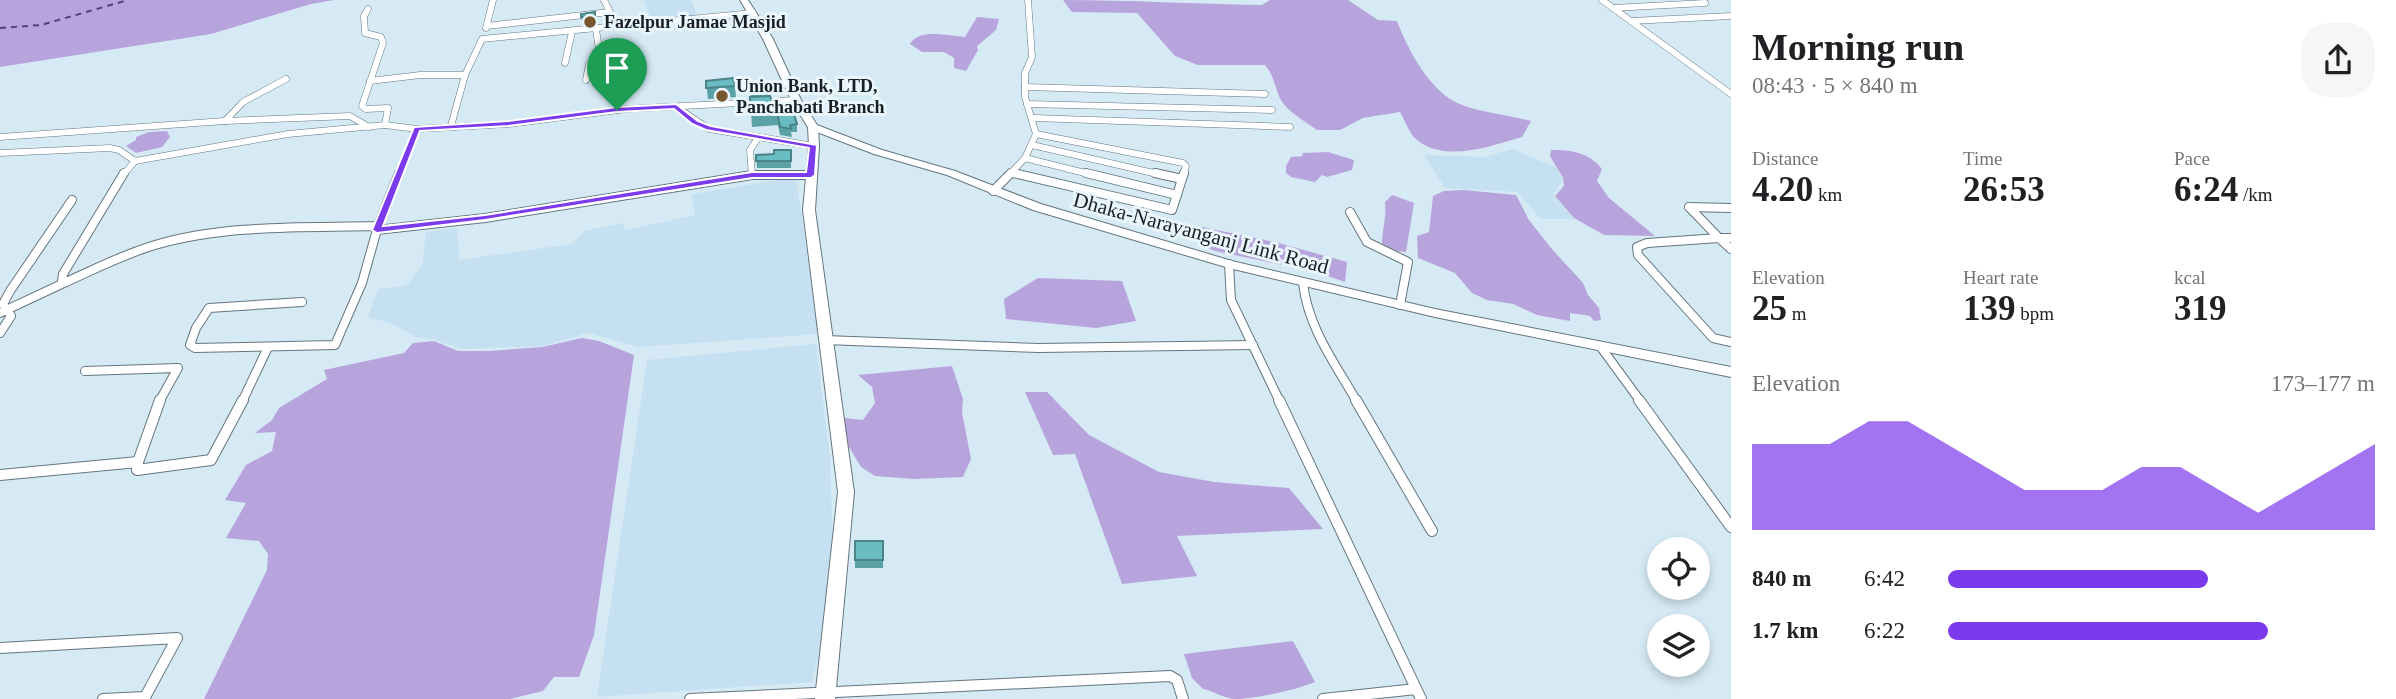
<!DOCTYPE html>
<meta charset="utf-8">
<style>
body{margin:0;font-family:Georgia,serif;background:#f6f6f6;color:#202124;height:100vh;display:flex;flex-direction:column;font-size:26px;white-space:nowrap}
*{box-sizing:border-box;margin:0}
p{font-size:23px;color:#757577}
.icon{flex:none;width:38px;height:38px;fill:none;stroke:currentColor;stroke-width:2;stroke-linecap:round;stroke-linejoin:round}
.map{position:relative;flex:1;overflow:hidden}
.details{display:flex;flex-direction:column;background:#fff;width:665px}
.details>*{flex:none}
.fabs{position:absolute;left:1647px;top:537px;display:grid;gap:14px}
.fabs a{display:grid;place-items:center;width:63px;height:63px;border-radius:50%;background:#fff;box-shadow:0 4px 10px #0003;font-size:35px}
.pin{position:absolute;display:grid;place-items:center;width:60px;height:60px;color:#fff;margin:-72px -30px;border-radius:50% 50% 50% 0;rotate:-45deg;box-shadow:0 0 7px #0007}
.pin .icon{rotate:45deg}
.round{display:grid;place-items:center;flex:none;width:74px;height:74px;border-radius:28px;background:#f6f6f6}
.headline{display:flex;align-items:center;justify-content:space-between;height:119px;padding:0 21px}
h1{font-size:38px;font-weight:700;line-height:52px}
.metrics{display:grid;grid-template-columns:repeat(3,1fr);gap:10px;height:119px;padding:7px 21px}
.metrics div{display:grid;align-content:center}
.metrics b{font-size:35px;font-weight:700}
.metrics small{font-size:19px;font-weight:400}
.metrics p{font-size:19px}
.chart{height:196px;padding:14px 21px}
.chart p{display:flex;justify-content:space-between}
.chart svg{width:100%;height:126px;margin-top:7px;fill:#7c3aed;opacity:.7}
ul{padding:0 21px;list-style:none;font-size:23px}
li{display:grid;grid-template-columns:112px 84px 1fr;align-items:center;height:52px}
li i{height:18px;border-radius:9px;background:#7c3aed}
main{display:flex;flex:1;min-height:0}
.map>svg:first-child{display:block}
</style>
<main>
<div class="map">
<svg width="1731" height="699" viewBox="0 0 1731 699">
<rect width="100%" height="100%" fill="#d6eaf5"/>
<g fill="#c5e0f0">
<path d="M644,0H691L699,19L653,25Z"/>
<path d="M1513,149L1557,168L1562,181L1553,195L1574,219H1541L1517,192L1445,188L1424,155L1484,157Z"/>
<path d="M796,177L818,334L639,347L588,333L543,346L460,349L433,339L416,337L393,324L368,317L378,289L406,286L422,266L426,232L457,228L459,260L572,244L584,231L622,223L625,230L695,215L692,194Z"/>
<path d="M816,344L830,459L834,584L812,682L597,697L647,360Z"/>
</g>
<g fill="#b7a4dc">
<path d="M0,0H334L311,4L211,34L0,67Z"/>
<path d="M1063,0C1130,0 1195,4 1262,5L1270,0H1348L1378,20L1397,21C1408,50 1431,94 1462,105C1483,113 1509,115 1531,121L1522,137C1490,146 1446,163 1417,140C1409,134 1405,120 1400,112L1363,118L1340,130H1317C1305,121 1284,110 1279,96C1274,84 1274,76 1265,65H1198L1175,56L1137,13L1072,12Z"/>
<path d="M977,17L999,19L996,30L977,46L978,50L966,71L954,68V58L944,52H922L910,44C920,28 948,36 965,37Z"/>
<path d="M167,131L170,137L162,147L136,153L126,146L136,140V137L149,132Z"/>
<path d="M1551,150C1572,150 1588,152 1602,169L1597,181L1609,198L1655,236L1604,235L1574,218L1555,196L1564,186L1563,178L1550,156Z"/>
<path d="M1328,152L1354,160L1352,170L1327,177L1322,175L1315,182L1291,177L1286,173V166L1291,157L1303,156L1302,153Z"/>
<path d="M1464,190L1516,195L1529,220L1551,248L1583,283L1588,295L1599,308L1601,320L1594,321L1590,316L1570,313V321L1537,315L1513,304L1487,300L1472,293L1455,273L1418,258L1417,236L1429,232L1433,196L1444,191Z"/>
<path d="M1392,195L1414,203L1406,252L1382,250C1381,233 1387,218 1385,202Z"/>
<path d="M1202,227L1275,242L1347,262L1345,282L1313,271L1215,251L1201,245Z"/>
<path d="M1038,278L1122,281L1136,321L1096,328L1006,319L1004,299Z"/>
<path d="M582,338L599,341L634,355L594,635L579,677H554L543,691L510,699H204L267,570L268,554L259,541L226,538L246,503L225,500L246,465L272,451L276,432L255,433L272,420L279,408L327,379L324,370L404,353L413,343L434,341L458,351H489L542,347Z"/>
<path d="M952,366L963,399L962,412L971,459L963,477L914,479L875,476L861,467L849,447L842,430L845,418L863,420L875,403L872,387L858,375Z"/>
<path d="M1025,392H1047L1089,435L1159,472L1214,482L1289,488L1323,529L1177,536L1197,576L1122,584L1075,454L1053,455Z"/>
<path d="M1293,641L1315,682C1297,690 1254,699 1234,699C1223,698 1214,691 1203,689L1192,678L1184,654Z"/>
</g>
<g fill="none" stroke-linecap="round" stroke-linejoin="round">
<path stroke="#593e82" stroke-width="2" stroke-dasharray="6 5" stroke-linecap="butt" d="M0,28L41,25L128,0"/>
<g stroke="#64757f" stroke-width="7">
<g id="minor-far2">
<path d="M1602,0L1731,94"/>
<path d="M1613,8L1705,3"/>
<path d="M368,9L364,16L365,33L381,37L383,43L362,106L366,109L388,108L385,125"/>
<path d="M1631,21L1731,16"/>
<path d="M487,26L610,12L604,0"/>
<path d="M486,28L493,0"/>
<path d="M565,63L572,32"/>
<path d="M286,79L243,102L225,121L350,116L369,127"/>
<path d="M586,80L589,64L601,61L596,30"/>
<path d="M370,81L420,75H465"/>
<path d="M1025,87L1265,94"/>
<path d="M1027,104L1272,110"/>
<path d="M676,107L709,129L814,146"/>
<path d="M1034,118L1290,127"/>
<path d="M451,126L465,75L482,39L753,13"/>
<path d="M1036,134L1183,163L1186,166L1183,175"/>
<path d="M0,137L225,121"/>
<path d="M1032,145L1162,175"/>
<path d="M0,153L110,148L119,150L135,161L288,134L385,125L417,129L508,124L626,109L796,100"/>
<path d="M1025,158L1093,175"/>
<path d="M1013,173L1019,175"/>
<path d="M123,175L135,161"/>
<path d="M399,175L417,129"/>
<path d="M752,175L750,150L758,138"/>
<path d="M1009,175L1025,158L1036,134L1025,97V73L1032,57L1028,0"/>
</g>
</g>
<g stroke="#64757f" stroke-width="10">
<g id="minor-far1">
<path d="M124,173L63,274L62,281L66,282C95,269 124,254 155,245C226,224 304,228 378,226"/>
<path d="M1013,173L1172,210L1184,173"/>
<path d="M1086,173L1177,195"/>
<path d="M1155,173L1182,179"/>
<path d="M993,191L1011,173"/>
<path d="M1689,207L1719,238L1647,243L1637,247L1638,255L1713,338L1731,342"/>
<path d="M1689,207L1731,208"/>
<path d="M1350,212L1367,242L1408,262L1400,305"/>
<path d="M377,230L485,218L752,175H811"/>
<path d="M1731,238H1719L1731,249"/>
<path d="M1229,264L1231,300L1280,402"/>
<path d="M1303,283C1308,328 1335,363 1357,402"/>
<path d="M302,302L209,308L196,328L190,345L195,348L335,345L362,283L378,226L399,173"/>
<path d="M0,313L66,282"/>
<path d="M0,333L11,316L3,304L10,291L72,200"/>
<path d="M825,340L1039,348L1253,345"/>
<path d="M1600,346L1641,402"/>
<path d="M85,371L178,368L159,402"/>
<path d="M242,402L268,347"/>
</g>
</g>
<g stroke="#64757f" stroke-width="12">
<g id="minor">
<path d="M1279,400L1421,699"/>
<path d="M1356,400L1432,531"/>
<path d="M1639,400L1731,527"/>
<path d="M138,462L160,400"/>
<path d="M0,475L138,462L137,470L211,460L243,400"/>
<path d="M0,648L177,638L144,699"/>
<path d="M103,699L145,697"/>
<path d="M690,699L1170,676L1177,680L1183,699"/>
<path d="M1323,699L1416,689"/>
</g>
</g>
<g stroke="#64757f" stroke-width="2">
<path id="primary" d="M813,124L818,127L819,146L815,210L854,492L835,699H815L838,492L803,210L809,146L808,127Z"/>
</g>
<g stroke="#64757f" stroke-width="2">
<path id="trunk" d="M740,0H748L773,39L801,100L817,125L882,150L955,171L1041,204L1232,261L1435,309L1731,367V377L1435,317L1229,268L1033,210L947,175L874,154L809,129L791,100L763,39Z"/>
</g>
<use href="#minor-far2" stroke="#fff" stroke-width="6"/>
<use href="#minor-far1" stroke="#fff" stroke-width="8"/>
<use href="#minor" stroke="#fff" stroke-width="10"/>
<use href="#primary" fill="#fff" fill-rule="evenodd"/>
<use href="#trunk" fill="#fff" fill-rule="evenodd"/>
</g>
<g fill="#5aa2a6">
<path d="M706,81L735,86L736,97L708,99Z"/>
<path d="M769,85L770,96L751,97L750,86Z"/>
<path d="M750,97L777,114L797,124V132H791L792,137L780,135L777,120L778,125L752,127Z"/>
<path d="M791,150V168H757L756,155L774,154Z"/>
<rect x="855" y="541" width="28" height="27"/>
</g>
<path fill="#4a8487" d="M595,12L596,22L583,24L581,17Z"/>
<g fill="#69bcc1" stroke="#4a8487" stroke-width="2">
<path d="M595,12V15L581,17V14Z"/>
<path d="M733,78L735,86L706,88V81Z"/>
<path d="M769,85L770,88L750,89V86Z"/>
<path d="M770,96L777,114L751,115L750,97Z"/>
<path d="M793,111L797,124L790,125L791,129L780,127L777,112Z"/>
<path d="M774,150H791V161H756V155L774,154Z"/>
<rect x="855" y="541" width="28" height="19"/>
</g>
<path fill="#7c3aed" stroke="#fff" stroke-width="2" fill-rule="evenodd" d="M676,104L698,121L711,126L817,145L815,175L811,178H752L485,220L377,233L372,230L414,127L508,121L617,107ZM674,109L692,124L706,130L809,148L806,172H752L485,215L383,226L420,131L508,126L617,112Z"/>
<g fill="#77552d" stroke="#eaf6fd" stroke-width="2.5">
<circle cx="590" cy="22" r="7"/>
<circle cx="722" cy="96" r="7"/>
</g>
<g text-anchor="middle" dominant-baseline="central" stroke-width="6" stroke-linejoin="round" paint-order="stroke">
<g font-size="18" font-weight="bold" fill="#192024" stroke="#eaf6fd" text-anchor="start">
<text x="604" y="22">Fazelpur Jamae Masjid</text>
<text x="736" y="86">Union Bank, LTD,<tspan x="736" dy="21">Panchabati Branch</tspan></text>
</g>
<g font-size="21" fill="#192024" stroke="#eaf6fd">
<text transform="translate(1201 233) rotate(15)">Dhaka-Narayanganj Link Road</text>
</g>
</g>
</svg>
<div class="fabs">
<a><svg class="icon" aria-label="locate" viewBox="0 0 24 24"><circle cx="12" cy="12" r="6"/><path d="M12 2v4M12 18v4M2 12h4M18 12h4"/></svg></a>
<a><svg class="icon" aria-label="layers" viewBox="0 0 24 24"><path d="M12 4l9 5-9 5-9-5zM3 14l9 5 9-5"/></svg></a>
</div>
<div class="pin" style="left:617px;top:110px;background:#1e9e55"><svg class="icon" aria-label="arrive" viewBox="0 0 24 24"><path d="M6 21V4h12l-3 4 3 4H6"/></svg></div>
</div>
<section class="details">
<div class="headline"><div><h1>Morning run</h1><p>08:43 · 5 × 840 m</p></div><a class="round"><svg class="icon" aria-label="share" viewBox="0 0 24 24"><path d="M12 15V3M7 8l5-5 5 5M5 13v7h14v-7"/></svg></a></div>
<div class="metrics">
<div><p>Distance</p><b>4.20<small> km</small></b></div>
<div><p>Time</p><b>26:53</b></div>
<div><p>Pace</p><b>6:24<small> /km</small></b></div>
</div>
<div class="metrics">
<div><p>Elevation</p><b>25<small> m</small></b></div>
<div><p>Heart rate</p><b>139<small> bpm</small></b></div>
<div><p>kcal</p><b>319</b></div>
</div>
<div class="chart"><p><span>Elevation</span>173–177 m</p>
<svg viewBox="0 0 160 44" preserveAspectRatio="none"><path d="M0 44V14L10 14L20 14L30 6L40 6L50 14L60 22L70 30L80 30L90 30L100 22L110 22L120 30L130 38L140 30L150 22L160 14V44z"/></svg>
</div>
<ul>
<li><b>840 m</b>6:42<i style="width:61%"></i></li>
<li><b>1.7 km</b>6:22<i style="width:75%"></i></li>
</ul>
</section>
</main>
